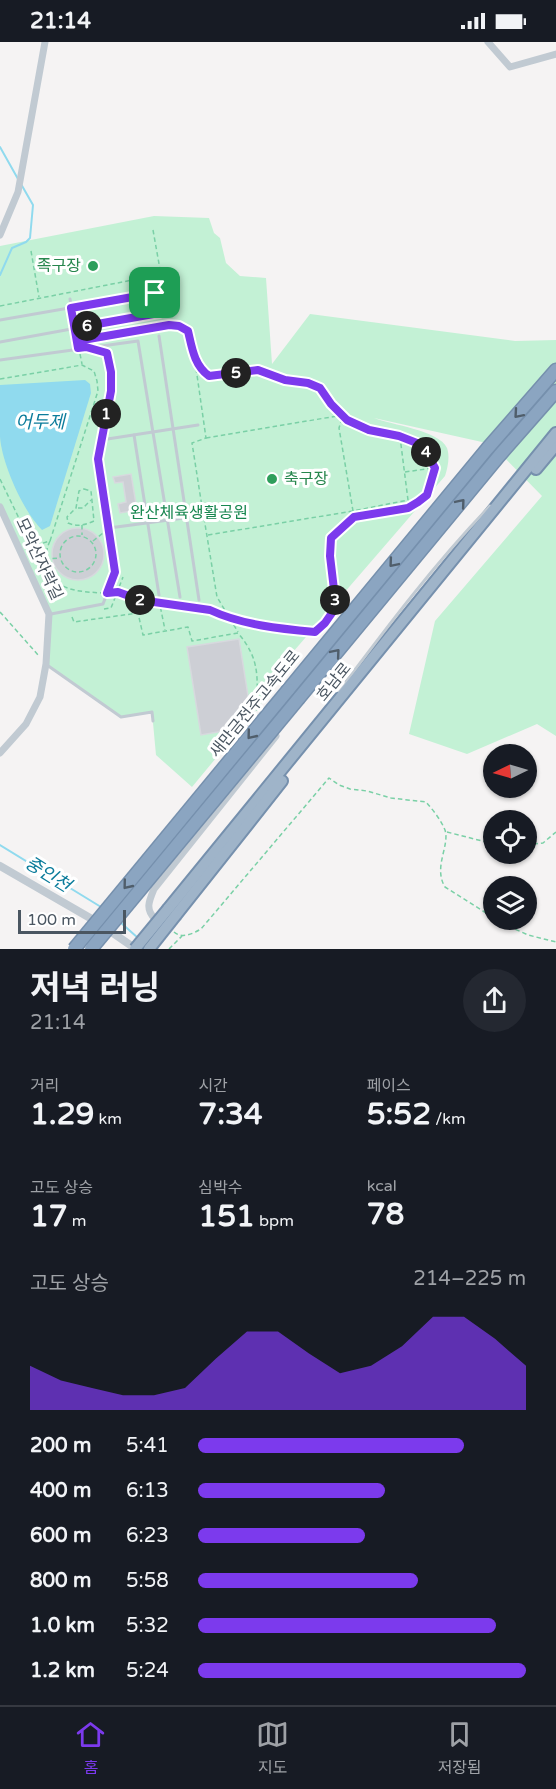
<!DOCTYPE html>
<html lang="ko">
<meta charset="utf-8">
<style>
body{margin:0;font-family:"Varela Round","Noto Sans KR",sans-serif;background:#242831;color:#f1f3f6;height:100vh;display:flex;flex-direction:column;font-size:22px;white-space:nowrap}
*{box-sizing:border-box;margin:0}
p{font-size:20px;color:#9ea1a6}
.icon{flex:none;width:33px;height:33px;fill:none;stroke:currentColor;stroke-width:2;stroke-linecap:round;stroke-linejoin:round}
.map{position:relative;height:907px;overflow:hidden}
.details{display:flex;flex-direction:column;background:#171b24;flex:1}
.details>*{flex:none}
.needle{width:39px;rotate:265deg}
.fabs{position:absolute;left:483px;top:702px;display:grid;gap:12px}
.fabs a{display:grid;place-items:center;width:54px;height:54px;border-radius:50%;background:#171b24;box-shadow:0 2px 4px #0004;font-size:30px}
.scale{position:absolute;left:18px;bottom:15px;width:108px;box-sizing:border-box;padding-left:6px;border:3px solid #4a5661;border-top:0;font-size:16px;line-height:21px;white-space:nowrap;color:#4a5661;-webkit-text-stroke:4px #fff;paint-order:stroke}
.pin{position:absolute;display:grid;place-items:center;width:51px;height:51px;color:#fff;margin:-26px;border-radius:12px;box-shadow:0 3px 9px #0006}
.km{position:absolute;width:30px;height:30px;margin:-15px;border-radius:50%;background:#222;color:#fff;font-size:16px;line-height:30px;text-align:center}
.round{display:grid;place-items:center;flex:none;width:63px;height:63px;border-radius:32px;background:#242831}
.headline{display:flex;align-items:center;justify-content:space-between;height:102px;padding:0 30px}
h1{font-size:33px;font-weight:700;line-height:45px}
.figures{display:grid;grid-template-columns:repeat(3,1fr);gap:9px;height:102px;padding:6px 30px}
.figures div{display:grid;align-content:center}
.figures b{font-size:30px;font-weight:700}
.figures small{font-size:16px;font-weight:400}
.figures p{font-size:16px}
.chart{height:168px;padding:12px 30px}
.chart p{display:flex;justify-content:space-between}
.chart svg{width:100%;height:108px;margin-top:6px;fill:#7c3aed;opacity:.7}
ul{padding:0 30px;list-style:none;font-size:20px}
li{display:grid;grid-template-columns:96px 72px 1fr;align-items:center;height:45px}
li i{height:15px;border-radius:8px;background:#7c3aed}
.status{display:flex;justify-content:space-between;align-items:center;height:42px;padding:0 30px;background:#171b24;direction:ltr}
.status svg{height:16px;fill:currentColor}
.tabs{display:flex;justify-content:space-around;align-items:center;height:84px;border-top:2px solid #363941;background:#171b24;font-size:16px;color:#9ea1a6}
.tabs a{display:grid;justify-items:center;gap:3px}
.tabs .selected{color:#7c3aed}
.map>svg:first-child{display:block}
</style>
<div class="status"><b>21:14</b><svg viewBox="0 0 49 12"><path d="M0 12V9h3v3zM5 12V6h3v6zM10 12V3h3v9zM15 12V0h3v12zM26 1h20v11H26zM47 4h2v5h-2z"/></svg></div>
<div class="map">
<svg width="556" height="907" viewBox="0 0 556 907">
<rect width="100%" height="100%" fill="#f5f3f3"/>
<path fill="#c3f1d5" d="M154,174L209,176L214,191L220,196L226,221L240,234L266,236L272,322L310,272L515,299L556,298V694L537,682L467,712L409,692L435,579L542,454L491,402L374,376C391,383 439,388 447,406C450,414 448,425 445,434L268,639L266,646L269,652L192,745L156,713L152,670L121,675L46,622L49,572L0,465V204Z"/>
<path fill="#90daee" d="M85,338L90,342L91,351L50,484L42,488C23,469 2,422 0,395C0,378 0,360 0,343Z"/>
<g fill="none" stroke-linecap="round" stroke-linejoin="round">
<g stroke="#90daee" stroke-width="2">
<path d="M0,105L18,137"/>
<path d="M0,233L12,206L26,200L30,196L33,163L21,142"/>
<path d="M0,803L101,865"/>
<path d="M120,880L138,896"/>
</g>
</g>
<g fill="#cdcfd5" stroke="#d7d9de" stroke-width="1.5">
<path d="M131,432L137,468L120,471L118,462L126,460L123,440L115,441L113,435Z"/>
<circle cx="78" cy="512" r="26"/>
<path d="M239,597L252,679L246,685L201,693L187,605Z"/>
</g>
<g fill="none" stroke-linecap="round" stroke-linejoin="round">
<g stroke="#7690ad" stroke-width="14">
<g id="trunk">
<path d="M536,427L556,403"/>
<path d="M168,867L556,391"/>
<path d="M176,873L282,739"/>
</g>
</g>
<g stroke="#7690ad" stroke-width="15">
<g id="motorway">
<path d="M288,648L487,407L556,328"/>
<path d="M299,656L499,414L556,349"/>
</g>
</g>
<g stroke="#7ad0a6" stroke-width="1.5" stroke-dasharray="4.5 3" stroke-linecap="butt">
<path d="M153,188L161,233L154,234"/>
<path d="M31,209L39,255"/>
<path d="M0,264L153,234L154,247"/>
<path d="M82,298L169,283L179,284L188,289C192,306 194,323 209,334L258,328L285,338L308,341L320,346L331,362L347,377L369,388L399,394L422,403L435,425L427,453L418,460L408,466L354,475L331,496L330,514L335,556L334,568L325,581L315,590C281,587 242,583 210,569L140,558L119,550H112"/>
<path d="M80,312L82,322"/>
<path d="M195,319L206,396L192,401L203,471"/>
<path d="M0,337L82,323L94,329L97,339L98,349L50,499L40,502L30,499"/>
<path d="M206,396L343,373L339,386L353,469L408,458L400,395"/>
<path d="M405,430L433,426"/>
<path d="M0,437L30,499L47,526"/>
<path d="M84,447L91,449L94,479C85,483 77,485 68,481L67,475L76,466L79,449Z"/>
<path d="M78,466H83L91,458"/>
<path d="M204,476L217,555L238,590"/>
<path d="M82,483V493"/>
<path d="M208,493L353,469L354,473"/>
<circle cx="78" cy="512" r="18"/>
<path d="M50,499C42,515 46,536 63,544C75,550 89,550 102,551"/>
<path d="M93,499L103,491"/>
<path d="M45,517L60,516"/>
<path d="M159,558L165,588"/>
<path d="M104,567L111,566L123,535"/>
<path d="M0,570L39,614"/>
<path d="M72,575L74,580L138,571L143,593L188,585L192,599L238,591C261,618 257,636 257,669"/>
<path d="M447,790L494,802"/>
<path d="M526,803L543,801L556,790"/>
<path d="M495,878L528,893L556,900"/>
<path d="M174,890C182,897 192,892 201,887L329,736L339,743L350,747L367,749L391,756L426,760C433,768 441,778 445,788C450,804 433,825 445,845L494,876"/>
<path d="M169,907L182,894"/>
</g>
<g stroke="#c1cad2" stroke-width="3">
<path d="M70,257L78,306"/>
<path d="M0,278L155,251L159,271L0,300"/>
<path d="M159,294L199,558"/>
<path d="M0,318L138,299L180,555"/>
<path d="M134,393L159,553"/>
<path d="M101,398L198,383"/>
<path d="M109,486L199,474"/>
<path d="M51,572L103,562L115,530L98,417L111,349V330L107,311L90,306"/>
<path d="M47,623L121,675L152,670L153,679"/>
<path d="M339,649C387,585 435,521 490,464"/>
</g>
<g stroke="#c1cad2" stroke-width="7">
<path d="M488,0L510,25L556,12"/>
<path d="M0,193L18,150L45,0"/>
<path d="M0,465L49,572L46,622L40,655L26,682L0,711"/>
<path d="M155,877C145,867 149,859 154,847L276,694"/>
</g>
<path stroke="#c1cad2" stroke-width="8" d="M0,824L97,880L136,907"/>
<use href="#trunk" stroke="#9fb4c9" stroke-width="10"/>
<use href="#motorway" stroke="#8ba5c1" stroke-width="12"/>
<g stroke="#7690ad" stroke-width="14" stroke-linecap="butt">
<g id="trunk-bridge">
<path d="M135,907L168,867"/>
<path d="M149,907L176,873"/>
</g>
</g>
<g stroke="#7690ad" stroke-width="15" stroke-linecap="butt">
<g id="motorway-bridge">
<path d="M74,907L288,648"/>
<path d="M91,907L299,656"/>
</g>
</g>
<use href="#trunk-bridge" stroke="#9fb4c9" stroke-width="10"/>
<use href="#motorway-bridge" stroke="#8ba5c1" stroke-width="12"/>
</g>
<defs><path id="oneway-chevron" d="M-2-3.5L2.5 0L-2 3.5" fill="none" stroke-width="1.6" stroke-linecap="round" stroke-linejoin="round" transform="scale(1.5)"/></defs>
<g stroke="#505e6b">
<use href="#oneway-chevron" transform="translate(518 372) rotate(131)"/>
<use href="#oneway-chevron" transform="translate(461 461) rotate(-50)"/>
<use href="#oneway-chevron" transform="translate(393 521) rotate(130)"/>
<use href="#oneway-chevron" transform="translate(336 611) rotate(-50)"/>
<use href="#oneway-chevron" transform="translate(251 693) rotate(129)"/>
<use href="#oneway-chevron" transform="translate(127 843) rotate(129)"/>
</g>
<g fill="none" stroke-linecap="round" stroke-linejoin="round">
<g stroke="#fff" stroke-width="12">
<path id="route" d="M155,251L71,266L78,306L86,305L107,311L111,330V349L98,417L115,530L107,551L118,550L140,558L210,568C242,583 281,587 315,590L325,581L334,568L335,556L330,514L331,496L354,475L408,466L418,460L427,453L435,426L422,403L399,394L369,388L347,378L331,362L320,346L308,341L285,338L258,328L209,334C194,323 192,306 188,289L179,284L169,283L77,299L75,286L159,271L155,251"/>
</g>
<use href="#route" stroke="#7c3aed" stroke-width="8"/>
</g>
<g fill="#2e9e5b" stroke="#fff" stroke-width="2">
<circle cx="93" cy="224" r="6"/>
<circle cx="272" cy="437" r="6"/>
</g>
<g text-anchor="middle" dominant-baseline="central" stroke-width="6" stroke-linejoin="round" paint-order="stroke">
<g font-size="16" fill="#27864d" stroke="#fff" text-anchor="end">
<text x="81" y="224">족구장</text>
<text x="284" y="437" text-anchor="start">축구장</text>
</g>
<g font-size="16" fill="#17864f" stroke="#fff">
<text x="189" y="471">완산체육생활공원</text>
</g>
<g font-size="16" fill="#4a5661" stroke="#fff">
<text transform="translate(39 517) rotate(65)">모악산자락길</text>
<text transform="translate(334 640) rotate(-51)">호남로</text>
<text transform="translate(255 662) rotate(-51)">새만금전주고속도로</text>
</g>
<g font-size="18" font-style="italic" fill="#0c7c9b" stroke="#fff">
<text x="40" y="380">어두제</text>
<text transform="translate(48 832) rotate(32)">중인천</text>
</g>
</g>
</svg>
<div class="fabs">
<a><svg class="needle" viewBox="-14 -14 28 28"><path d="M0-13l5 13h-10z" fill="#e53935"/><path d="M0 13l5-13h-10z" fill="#9ea1a6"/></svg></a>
<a><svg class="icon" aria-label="locate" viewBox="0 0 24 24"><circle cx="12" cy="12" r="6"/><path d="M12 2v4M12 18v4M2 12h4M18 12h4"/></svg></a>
<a><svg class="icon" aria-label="layers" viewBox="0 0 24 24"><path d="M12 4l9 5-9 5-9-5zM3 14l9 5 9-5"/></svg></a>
</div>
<div class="scale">100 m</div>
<div class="pin" style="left:155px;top:251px;background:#1e9e55"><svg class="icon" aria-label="arrive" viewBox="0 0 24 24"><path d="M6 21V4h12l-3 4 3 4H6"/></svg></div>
<b class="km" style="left:106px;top:372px">1</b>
<b class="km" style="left:140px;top:558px">2</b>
<b class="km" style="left:335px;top:558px">3</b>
<b class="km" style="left:426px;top:410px">4</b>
<b class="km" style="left:236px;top:331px">5</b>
<b class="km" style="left:87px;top:284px">6</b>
</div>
<section class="details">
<div class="headline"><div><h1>저녁 러닝</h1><p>21:14</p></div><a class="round"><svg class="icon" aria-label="share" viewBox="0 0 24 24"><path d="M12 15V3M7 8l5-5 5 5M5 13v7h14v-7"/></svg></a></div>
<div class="figures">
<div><p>거리</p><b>1.29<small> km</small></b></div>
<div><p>시간</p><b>7:34</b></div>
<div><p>페이스</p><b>5:52<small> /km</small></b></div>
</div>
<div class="figures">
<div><p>고도 상승</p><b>17<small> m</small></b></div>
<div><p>심박수</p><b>151<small> bpm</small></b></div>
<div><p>kcal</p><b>78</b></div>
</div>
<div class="chart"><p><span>고도 상승</span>214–225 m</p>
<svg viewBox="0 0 160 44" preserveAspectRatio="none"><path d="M0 44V26L10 32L20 35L30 38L40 38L50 35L60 23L70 12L80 12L90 21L100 29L110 26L120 18L130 6L140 6L150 15L160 26V44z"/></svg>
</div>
<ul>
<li><b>200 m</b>5:41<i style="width:81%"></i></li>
<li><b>400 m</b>6:13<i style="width:57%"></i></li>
<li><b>600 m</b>6:23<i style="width:51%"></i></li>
<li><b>800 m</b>5:58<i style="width:67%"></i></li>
<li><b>1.0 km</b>5:32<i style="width:91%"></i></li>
<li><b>1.2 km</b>5:24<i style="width:100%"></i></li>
</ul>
</section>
<nav class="tabs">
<a class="selected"><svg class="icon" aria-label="home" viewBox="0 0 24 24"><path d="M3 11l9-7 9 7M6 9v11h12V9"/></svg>홈</a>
<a><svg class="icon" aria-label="map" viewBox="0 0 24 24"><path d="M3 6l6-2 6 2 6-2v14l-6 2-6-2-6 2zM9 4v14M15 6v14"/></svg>지도</a>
<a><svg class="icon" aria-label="saved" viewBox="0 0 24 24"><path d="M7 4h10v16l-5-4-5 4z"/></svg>저장됨</a>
</nav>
